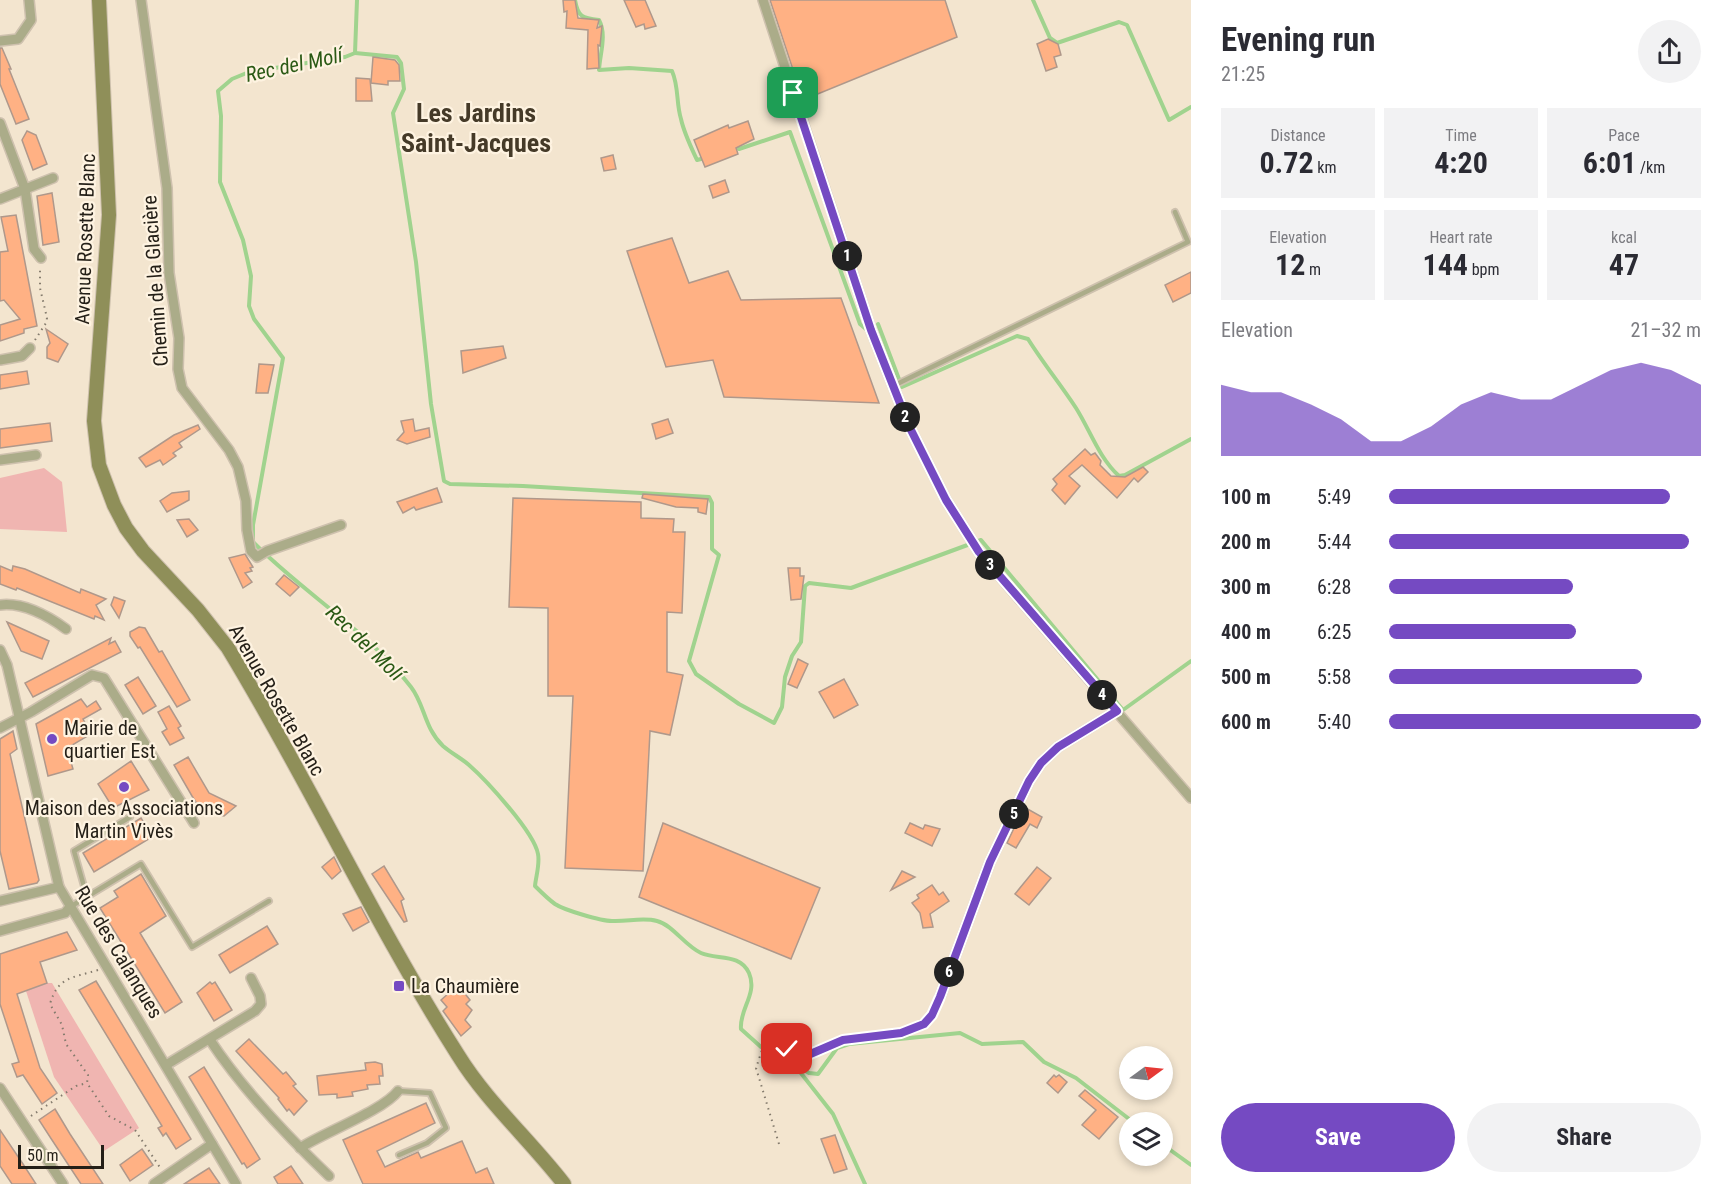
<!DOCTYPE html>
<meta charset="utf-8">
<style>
body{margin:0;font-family:"Roboto Condensed",sans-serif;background:#f2f2f3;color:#2b2b33;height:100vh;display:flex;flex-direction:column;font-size:22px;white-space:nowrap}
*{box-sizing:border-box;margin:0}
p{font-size:20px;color:#7c7c81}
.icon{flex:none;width:33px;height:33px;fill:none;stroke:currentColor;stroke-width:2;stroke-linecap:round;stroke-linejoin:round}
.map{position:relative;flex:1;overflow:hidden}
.sheet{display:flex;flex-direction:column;background:#fff;width:540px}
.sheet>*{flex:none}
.needle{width:39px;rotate:75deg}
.tools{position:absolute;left:1119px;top:1046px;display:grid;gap:12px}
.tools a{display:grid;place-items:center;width:54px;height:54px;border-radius:50%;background:#fff;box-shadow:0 3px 9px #0003;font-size:30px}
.scale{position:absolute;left:18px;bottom:15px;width:86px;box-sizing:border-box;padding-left:6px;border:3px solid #241f17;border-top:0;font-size:16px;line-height:21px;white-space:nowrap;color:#241f17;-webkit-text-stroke:4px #fef3e1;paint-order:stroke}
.pin{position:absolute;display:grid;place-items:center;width:51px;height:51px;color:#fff;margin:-26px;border-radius:12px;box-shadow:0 3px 9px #0006}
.km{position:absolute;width:30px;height:30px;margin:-15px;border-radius:50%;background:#222;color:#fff;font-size:16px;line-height:30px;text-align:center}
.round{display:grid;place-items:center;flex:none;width:63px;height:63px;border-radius:32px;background:#f2f2f3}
.head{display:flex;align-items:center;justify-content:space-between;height:102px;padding:0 30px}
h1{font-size:33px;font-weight:700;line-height:45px}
.figures{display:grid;grid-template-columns:repeat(3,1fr);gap:9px;height:102px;padding:6px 30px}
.figures div{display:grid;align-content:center;border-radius:0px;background:#f2f2f3;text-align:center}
.figures b{font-size:30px;font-weight:700}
.figures small{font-size:16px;font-weight:400}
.figures p{font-size:16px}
.chart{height:168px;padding:12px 30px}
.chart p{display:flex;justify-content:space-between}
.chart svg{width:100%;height:108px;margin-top:6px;fill:#754ac2;opacity:.7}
.action{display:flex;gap:12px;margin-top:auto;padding:12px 30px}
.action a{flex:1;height:69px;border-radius:36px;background:#754ac2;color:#fff;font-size:24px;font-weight:700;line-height:69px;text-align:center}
.action a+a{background:#f2f2f3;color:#2b2b33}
ul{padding:0 30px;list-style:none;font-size:20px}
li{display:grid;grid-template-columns:96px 72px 1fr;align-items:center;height:45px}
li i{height:15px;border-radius:8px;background:#754ac2}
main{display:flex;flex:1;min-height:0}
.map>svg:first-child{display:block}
</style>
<main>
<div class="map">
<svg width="1191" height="1184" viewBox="0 0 1191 1184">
<rect width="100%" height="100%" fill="#f3e5cf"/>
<g fill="#f0b5b1">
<path d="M44,468L62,482L67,532L0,529V478Z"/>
<path d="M47,983H52L139,1128L104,1151L54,1077L26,991Z"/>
</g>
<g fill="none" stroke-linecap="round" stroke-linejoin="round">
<g stroke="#a0d38e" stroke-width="4">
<path d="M357,0L355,53L345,57L249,72L232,79L218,91L221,116L220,182L243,240L251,276L249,306L254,319L283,358L253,525V542C303,593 367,630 411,687C425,705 424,728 443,746C451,753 461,758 469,765C486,780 534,832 538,854C540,864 536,876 535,886C541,892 548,899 555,904C564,910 601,921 612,921C627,922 642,917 657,921C673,925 685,946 701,953C717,960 740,953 749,973C758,994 739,1009 741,1029L761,1047L780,1050L793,1063L833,1114L865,1184"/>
<path d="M575,0C578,17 582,18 599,20C607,35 600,53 599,70L629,68L672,71C679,87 676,103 681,119C684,133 691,147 697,160L705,158"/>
<path d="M1033,0L1050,38L1057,43L1119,22L1127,25L1169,120L1191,107"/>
<path d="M355,53L397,57L401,63L404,89L393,113L416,262L431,404L444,481L450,484L523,486L709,497L712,503V549L719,555L689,661L696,674L739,704L774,723L782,707L785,677L792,656L801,642L805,586L809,583L851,588L981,540L1123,710L1191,661"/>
<path d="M739,149L790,132L860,324L867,330"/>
<path d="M878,324L902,387L1017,336L1028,339C1043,363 1061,385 1076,408C1090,430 1099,458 1119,476L1125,475L1191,439"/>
<path d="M796,1065L809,1073L818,1074L837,1048L849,1044L960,1033L982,1044L1023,1042L1044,1062L1076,1078L1133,1122"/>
<path d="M1162,1144L1191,1165"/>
</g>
</g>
<g fill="#ffb184" stroke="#af988b" stroke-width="1.5">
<path d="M563,0H575L578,18L599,20L597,28L602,26L600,46L598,45L599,68L587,69L588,30L566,28L567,11L564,12Z"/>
<path d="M624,0H645L656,26L645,29L644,24L636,27Z"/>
<path d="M770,0H945L957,37L803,100Z"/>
<path d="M1048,39L1058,44L1061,55L1054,57L1057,67L1046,71L1037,44Z"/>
<path d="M0,48H2L11,69H9L29,119L16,124L0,84Z"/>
<path d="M373,57L395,60L399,65L400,81H388V85L371,83Z"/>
<path d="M356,78L370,79L372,101H356Z"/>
<path d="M748,121L754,139L736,148L738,154L705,167L694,140L728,125L729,128Z"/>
<path d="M27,131L36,135L47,164L33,170L22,140Z"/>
<path d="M613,155L616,169L604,171L601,158Z"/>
<path d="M725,180L729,192L713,198L709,186Z"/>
<path d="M52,193L59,242L43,245L37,196Z"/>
<path d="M16,215L37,326L24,329V333L0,341V325L20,319L4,300L0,301V252L8,251L1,217Z"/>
<path d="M672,238L689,283L728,271L741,300L841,298L879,403L724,397L713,360L666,367L627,251Z"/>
<path d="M1191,272V293L1173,302L1165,285Z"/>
<path d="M46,329L68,344L58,362L47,358V347L50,343Z"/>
<path d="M503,346L506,358L463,373L461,351Z"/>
<path d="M259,364L274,365L268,393H256Z"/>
<path d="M27,371L29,384L0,389V375Z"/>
<path d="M413,419L415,431L429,428L430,437L407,444L397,440L404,432L401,421Z"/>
<path d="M668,419L673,433L656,439L652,424Z"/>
<path d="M50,423L52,441L0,448V429Z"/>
<path d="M198,425L200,429L179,443L182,447L173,453L176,456L166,463L163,465L160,460L146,467L139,458L174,435Z"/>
<path d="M1085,449L1091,455L1095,453L1101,461L1100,465L1111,476L1125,477L1143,467L1148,472L1138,482L1134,478L1117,498L1082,465L1069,476L1080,486L1065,504L1052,490L1057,484L1053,479Z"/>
<path d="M437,488L442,502L416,510L414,507L403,513L397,502Z"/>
<path d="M189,491V500L167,512L160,501L172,493Z"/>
<path d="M643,494L708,499L706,514L698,512V508L676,507L642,498Z"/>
<path d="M513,498L641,502V518L674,519L673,532H685L682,613L667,612V672L683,675L670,735L650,731L643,871L565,868L573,696H548V608L509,607Z"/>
<path d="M189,519L198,530L187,537L177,520Z"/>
<path d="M245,554L253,567L250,568L252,571L245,573L252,582L243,588L229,558Z"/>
<path d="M0,566L12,571L13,566L25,569L80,593L81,589L106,599L96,605L104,620L95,616L94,619L17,588L16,590L0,584Z"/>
<path d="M788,568H800V576H804L801,599L791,600Z"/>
<path d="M284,575L299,587L290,596L276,584Z"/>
<path d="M114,597L125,601L119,618L111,605Z"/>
<path d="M7,622L49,641L42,659L21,651Z"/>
<path d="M139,627L145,628L159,652L162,651L190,700L177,707L140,647L138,648L130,636V632Z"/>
<path d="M111,638L109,644L115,641L121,652L33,697L25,683Z"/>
<path d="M798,659L808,664L797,688L788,684Z"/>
<path d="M138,677L156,706L143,714L125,685Z"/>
<path d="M844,679L858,705L834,718L819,692Z"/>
<path d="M81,699L87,707L96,701L101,709L83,719L91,734L67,748L73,769L48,776L36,724Z"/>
<path d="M169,706L181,726L178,728L184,738L170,745L162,732L167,729L158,712Z"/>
<path d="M13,731L17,749L10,754L39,880L37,883L9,889L0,851V739Z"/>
<path d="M188,757L209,793L236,806L224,816L219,815L211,803L201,810L192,796L174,765Z"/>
<path d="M131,761L149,790L113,808L98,784Z"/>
<path d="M1024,807L1042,817L1037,828L1030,824L1016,848L1007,843Z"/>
<path d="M141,818L152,837L94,872L83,853Z"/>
<path d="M663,823L820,888L791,959L639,897Z"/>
<path d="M910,823L923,829L925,825L940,829L932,846L905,833Z"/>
<path d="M334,857L341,871L332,879L322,867Z"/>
<path d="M384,866L404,899L401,901L407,921L404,922L372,874Z"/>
<path d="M1037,867L1051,878L1029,905L1015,894Z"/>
<path d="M902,871L915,877L891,890Z"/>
<path d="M141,874L166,916L140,933L182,1002L165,1013L100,908L118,897L114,891Z"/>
<path d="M932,885L939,895L943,892L949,901L930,914L933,927L923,928L920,913L912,903L919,898L917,895Z"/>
<path d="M361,907L369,922L353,931L343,914Z"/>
<path d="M267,926L278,944L230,973L219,955Z"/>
<path d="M67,932L77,950L40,962L47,983L17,994L40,1068L57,1093L42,1104L23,1075L17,1077L12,1064L19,1062L0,1004V954Z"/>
<path d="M96,981L191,1139L176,1149L166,1133L163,1136L158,1128L162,1126L79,990Z"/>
<path d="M210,982L212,984L215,982L232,1010L214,1021L197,993Z"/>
<path d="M458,985L470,1000L466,1004L472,1010L465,1020L471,1027L461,1036L443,1011L447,1007L441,1000Z"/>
<path d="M249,1039L283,1074L286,1072L296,1084L293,1086L307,1101L294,1115L289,1109L287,1111L278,1099L279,1098L236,1051Z"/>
<path d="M375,1062L382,1064L383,1076H379L380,1084L367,1085L368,1089L352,1092L353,1096L337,1098V1094L319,1095L317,1076L366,1070L365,1063Z"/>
<path d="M204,1067L260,1159L247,1168L244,1163L242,1164L189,1077Z"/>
<path d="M1054,1075L1056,1077L1059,1075L1067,1082L1058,1093L1047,1083Z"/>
<path d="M1085,1090L1118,1117L1099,1139L1082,1125L1096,1110L1079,1096Z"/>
<path d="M426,1103L435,1123L377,1151L385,1167L418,1152L421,1158L462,1141L476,1173L487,1168L494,1184H363L343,1140Z"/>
<path d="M55,1109L70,1134L103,1184H81L52,1140L39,1120Z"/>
<path d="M0,1130L23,1164L36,1184H12L0,1166Z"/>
<path d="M835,1135L847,1169L834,1173L821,1139Z"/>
<path d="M142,1149L153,1165L130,1181L120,1165Z"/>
<path d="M291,1166L303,1184H278L274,1177Z"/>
<path d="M209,1168L220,1184H184L198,1175Z"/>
</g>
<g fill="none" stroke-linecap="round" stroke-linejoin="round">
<g stroke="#cec1ae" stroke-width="8">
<g id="lane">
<path d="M893,386L1188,242L1175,212"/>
<path d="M87,897L74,851L130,817"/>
<path d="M70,907L141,864L192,947L269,901"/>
<path d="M398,1091L430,1093L446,1128L427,1143L399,1155"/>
</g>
</g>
<g stroke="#cec1ae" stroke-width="12">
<g id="street">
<path d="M141,0L167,188L169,273L179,338L178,369L182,388L229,450L238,467L246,501L247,530L251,551L257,557L267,551L341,525"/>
<path d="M763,0L871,330L909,426L946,500L979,552L1191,798"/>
<path d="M0,41L18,39L31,20L29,0"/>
<path d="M0,123L25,189L34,249L41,258"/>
<path d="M0,199L53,178"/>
<path d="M0,360L22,356L30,348"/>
<path d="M0,460L36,455"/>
<path d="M0,605C24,602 48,616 66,629"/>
<path d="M0,650L7,665L59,887L236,1184"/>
<path d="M0,728L31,712L92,675L104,678L194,823"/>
<path d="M0,901L59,887"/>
<path d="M0,931L65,913L70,907"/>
<path d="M940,997L990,862L1029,781L1041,763L1058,747L1117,711"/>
<path d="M210,1040C243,1090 286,1135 329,1176"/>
<path d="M166,1065L255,1011L261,1004L260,996L251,978"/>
<path d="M0,1088L63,1184"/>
<path d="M300,1148C323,1133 384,1110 398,1091"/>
<path d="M154,1184L212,1144"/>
</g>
</g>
<g stroke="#cec1ae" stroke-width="16">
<path id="secondary" d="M99,0L109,215L94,421L99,465L114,505L126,528L143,551L198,610L228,648C309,781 374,923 458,1055C487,1102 530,1140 564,1184"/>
</g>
<g stroke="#847b6d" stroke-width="2" stroke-dasharray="1.5 4.5" stroke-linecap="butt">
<path d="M35,340L46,323L47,318L40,288V267"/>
<path d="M98,970C73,978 58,976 50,1004L62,1025L66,1044L88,1075L87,1083L109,1116L135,1130L161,1169"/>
<path d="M31,1116L76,1086L87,1083"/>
<path d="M779,1144L756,1068L762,1050L774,1044L808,1055C821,1052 829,1043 842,1040C877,1032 919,1044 936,1004"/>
</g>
<use href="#lane" stroke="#abac89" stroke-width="4.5"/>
<use href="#street" stroke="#abac89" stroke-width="9"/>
<use href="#secondary" stroke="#8f8f59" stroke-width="14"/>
</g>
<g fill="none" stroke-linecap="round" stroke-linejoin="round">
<g stroke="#fff" stroke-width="12">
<path id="route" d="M787,1049L808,1055L843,1040L901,1033L924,1024L932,1015L940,997L990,862L1029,781L1041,763L1058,747L1117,711L979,552L946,500L909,426L871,330L793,93"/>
</g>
<use href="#route" stroke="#754ac2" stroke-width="8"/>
</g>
<g fill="#754ac2" stroke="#fef3e1" stroke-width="2">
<circle cx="52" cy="739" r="6"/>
<circle cx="124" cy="787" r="6"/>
<rect x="393" y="980" width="12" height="12" rx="3"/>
</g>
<g text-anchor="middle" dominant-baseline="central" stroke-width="4.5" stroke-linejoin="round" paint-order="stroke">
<g font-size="20" fill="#241f17" stroke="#fef3e1">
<text transform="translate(85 239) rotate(-88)">Avenue Rosette Blanc</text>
<text transform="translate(155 281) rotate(-94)">Chemin de la Glacière</text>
<text transform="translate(277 700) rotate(60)">Avenue Rosette Blanc</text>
<text transform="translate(119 952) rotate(59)">Rue des Calanques</text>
</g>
<g font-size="20" fill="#241f17" stroke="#fef3e1" text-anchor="start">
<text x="64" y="728">Mairie de<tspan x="64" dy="23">quartier Est</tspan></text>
<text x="124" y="808" text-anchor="middle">Maison des Associations<tspan x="124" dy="23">Martin Vivès</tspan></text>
<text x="411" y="986">La Chaumière</text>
</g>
<g font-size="21" font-style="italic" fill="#2a5914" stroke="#fef3e1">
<text transform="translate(294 65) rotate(-12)">Rec del Molí</text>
<text transform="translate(365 643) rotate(44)">Rec del Molí</text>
</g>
<g font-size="26" font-weight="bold" fill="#453a28" stroke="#fef3e1">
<text x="476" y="113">Les Jardins<tspan x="476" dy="30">Saint-Jacques</tspan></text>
</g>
</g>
</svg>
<div class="tools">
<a><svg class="needle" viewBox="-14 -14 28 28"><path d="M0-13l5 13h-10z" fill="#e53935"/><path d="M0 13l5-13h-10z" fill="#7c7c81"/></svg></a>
<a><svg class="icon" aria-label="layers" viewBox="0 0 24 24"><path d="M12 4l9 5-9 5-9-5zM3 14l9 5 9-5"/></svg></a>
</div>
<div class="scale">50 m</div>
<div class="pin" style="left:793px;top:93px;background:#1e9e55"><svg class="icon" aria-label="arrive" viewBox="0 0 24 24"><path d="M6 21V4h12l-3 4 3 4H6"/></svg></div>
<div class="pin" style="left:787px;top:1049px;background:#d93025"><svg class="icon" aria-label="check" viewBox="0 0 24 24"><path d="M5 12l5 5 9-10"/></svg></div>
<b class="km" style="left:847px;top:256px">1</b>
<b class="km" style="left:905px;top:417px">2</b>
<b class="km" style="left:990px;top:565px">3</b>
<b class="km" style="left:1102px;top:695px">4</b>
<b class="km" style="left:1014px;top:814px">5</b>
<b class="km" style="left:949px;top:972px">6</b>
</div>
<section class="sheet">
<div class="head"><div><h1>Evening run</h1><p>21:25</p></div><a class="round"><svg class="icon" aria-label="share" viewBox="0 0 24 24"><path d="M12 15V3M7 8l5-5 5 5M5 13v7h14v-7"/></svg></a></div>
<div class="figures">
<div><p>Distance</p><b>0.72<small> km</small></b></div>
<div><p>Time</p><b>4:20</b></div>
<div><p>Pace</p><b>6:01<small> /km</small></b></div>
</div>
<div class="figures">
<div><p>Elevation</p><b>12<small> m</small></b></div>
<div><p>Heart rate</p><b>144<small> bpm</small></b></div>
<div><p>kcal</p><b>47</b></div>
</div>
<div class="chart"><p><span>Elevation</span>21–32 m</p>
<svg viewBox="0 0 160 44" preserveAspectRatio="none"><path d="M0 44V15L10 18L20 18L30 23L40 29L50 38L60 38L70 32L80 23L90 18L100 21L110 21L120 15L130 9L140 6L150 9L160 15V44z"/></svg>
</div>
<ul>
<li><b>100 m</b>5:49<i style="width:90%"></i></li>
<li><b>200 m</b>5:44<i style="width:96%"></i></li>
<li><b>300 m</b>6:28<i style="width:59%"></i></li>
<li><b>400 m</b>6:25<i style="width:60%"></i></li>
<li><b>500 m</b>5:58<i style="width:81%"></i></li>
<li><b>600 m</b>5:40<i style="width:100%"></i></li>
</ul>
<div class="action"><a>Save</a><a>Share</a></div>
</section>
</main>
